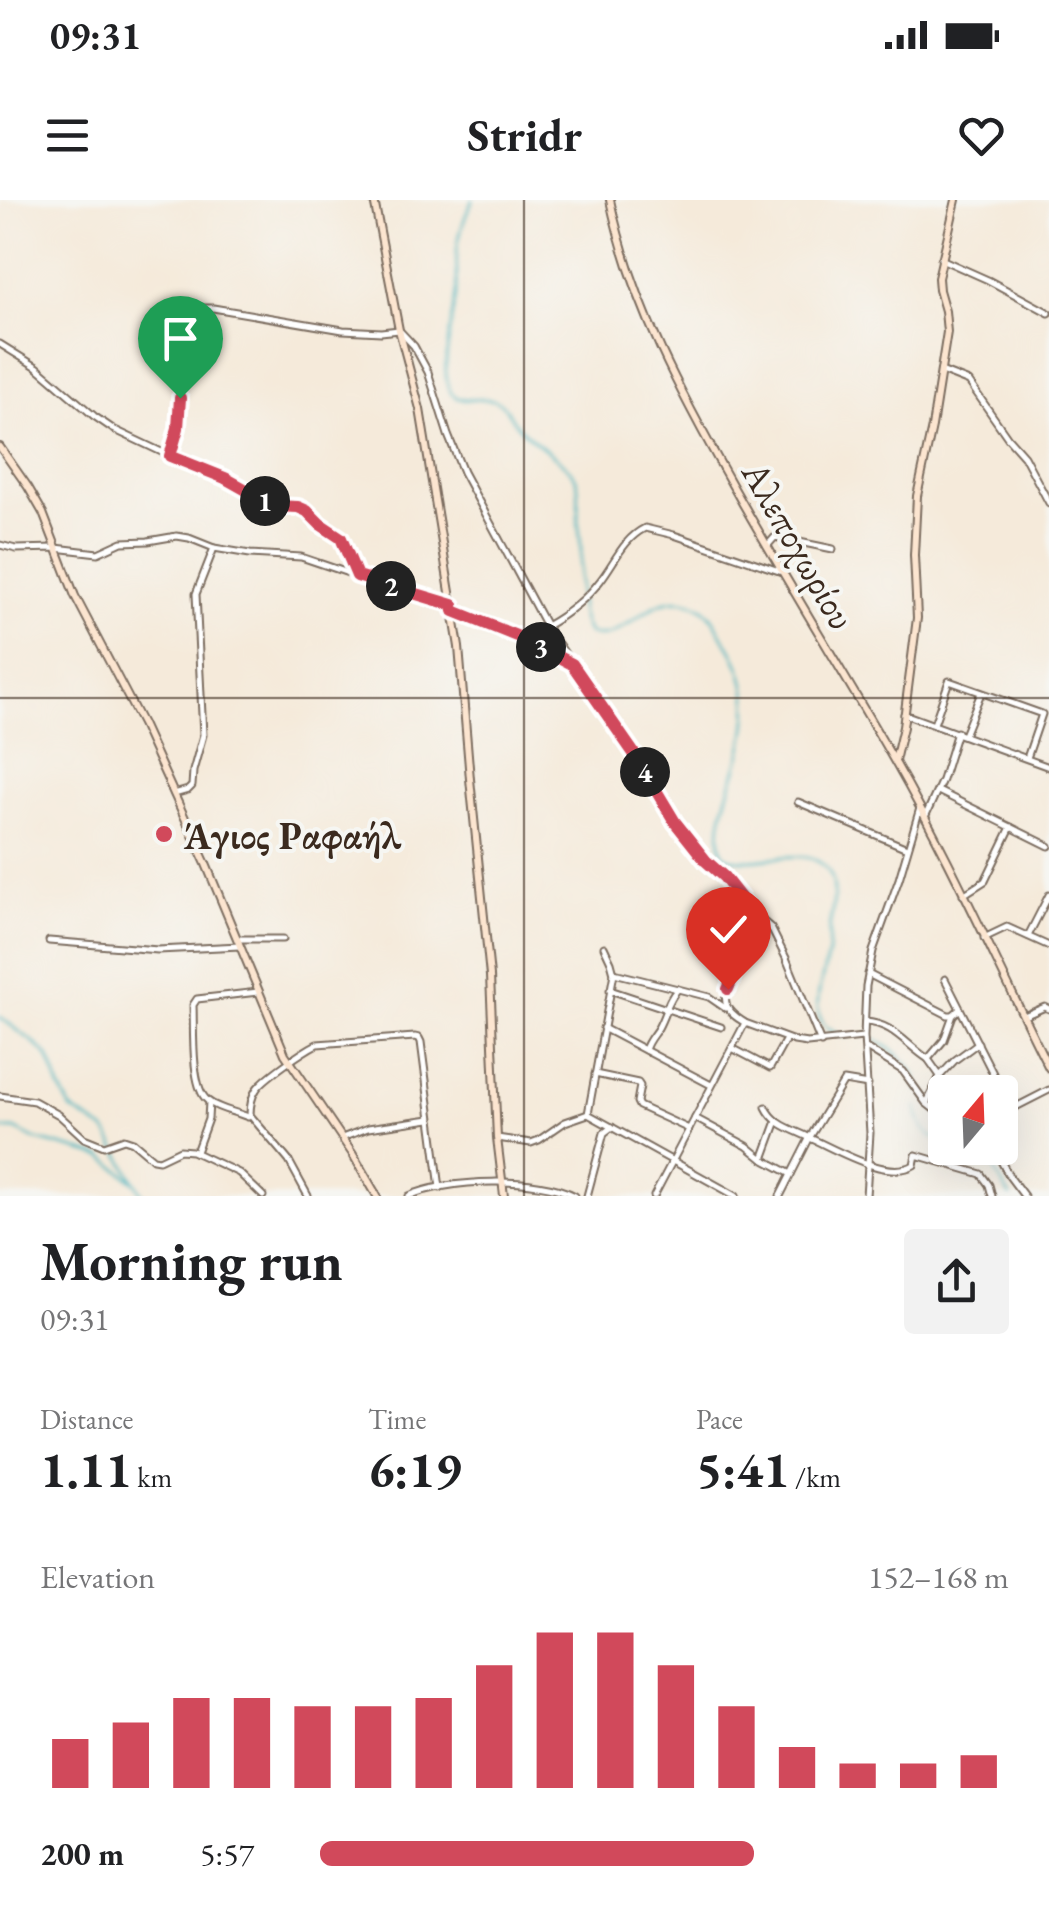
<!DOCTYPE html>
<meta charset="utf-8">
<style>
body{margin:0;font-family:"EB Garamond",serif;background:#f2f2f2;color:#202124;height:100vh;display:flex;flex-direction:column;font-size:38px;white-space:nowrap}
*{box-sizing:border-box;margin:0}
p{font-size:32px;color:#757577}
.icon{flex:none;width:55px;height:55px;fill:none;stroke:currentColor;stroke-width:2;stroke-linecap:round;stroke-linejoin:round}
.map{position:relative;height:996px;overflow:hidden}
.panel{display:flex;flex-direction:column;background:#fff;flex:1}
.panel>*{flex:none}
.needle{width:65px;rotate:19deg}
.fabs{position:absolute;left:928px;top:875px;display:grid;gap:20px}
.fabs a{display:grid;place-items:center;width:90px;height:90px;border-radius:10px;background:#fff;box-shadow:0 10px 40px #0002;font-size:50px}
.pin{position:absolute;display:grid;place-items:center;width:85px;height:85px;color:#fff;margin:-102px -42px;border-radius:50% 50% 50% 0;rotate:-45deg;box-shadow:0 0 10px #0007}
.pin .icon{rotate:45deg}
.km{position:absolute;width:50px;height:50px;margin:-25px;border-radius:50%;background:#222;color:#fff;font-size:28px;line-height:50px;text-align:center}
.round{display:grid;place-items:center;flex:none;width:105px;height:105px;border-radius:10px;background:#f2f2f2}
.head{display:flex;align-items:center;justify-content:space-between;height:170px;padding:0 40px}
h1{font-size:55px;font-weight:700;line-height:75px}
.stats{display:grid;grid-template-columns:repeat(3,1fr);gap:15px;height:170px;padding:10px 40px}
.stats div{display:grid;align-content:center}
.stats b{font-size:50px;font-weight:700}
.stats small{font-size:28px;font-weight:400}
.stats p{font-size:28px}
.chart{height:280px;padding:20px 40px}
.chart p{display:flex;justify-content:space-between}
.chart svg{width:100%;height:180px;margin-top:10px;stroke:#d1495b;stroke-width:6}
ul{padding:0 40px;list-style:none;font-size:32px}
li{display:grid;grid-template-columns:160px 120px 1fr;align-items:center;height:75px}
li i{height:25px;border-radius:12px;background:#d1495b}
.status{display:flex;justify-content:space-between;align-items:center;height:70px;padding:0 50px;background:#fff;direction:ltr}
.status svg{height:28px;fill:currentColor}
header{display:flex;justify-content:space-between;align-items:center;height:130px;padding:0 40px;background:#fff;font-size:45px;font-weight:700}
.map>svg:first-child{display:block}
</style>
<div class="status"><b>09:31</b><svg viewBox="0 0 49 12"><path d="M0 12V9h3v3zM5 12V6h3v6zM10 12V3h3v9zM15 12V0h3v12zM26 1h20v11H26zM47 4h2v5h-2z"/></svg></div>
<header><svg class="icon" aria-label="menu" viewBox="0 0 24 24"><path d="M4 6h16M4 12h16M4 18h16"/></svg>Stridr<svg class="icon" aria-label="heart" viewBox="0 0 24 24"><path d="M12 20l-8-8c-3-5 5-10 8-4 3-6 11-1 8 4z"/></svg></header>
<div class="map">
<svg width="1049" height="996" viewBox="0 0 1049 996">
<rect width="100%" height="100%" fill="#f6f6f2"/>
<filter id="ink" filterUnits="userSpaceOnUse"><feTurbulence type="fractalNoise" baseFrequency=".01" numOctaves="2"/><feDisplacementMap in="SourceGraphic" scale="20" xChannelSelector="R" yChannelSelector="G"/><feConvolveMatrix kernelMatrix="1 2 1 2 8 2 1 2 1" color-interpolation-filters="sRGB"/></filter>
<filter id="wash" filterUnits="userSpaceOnUse"><feTurbulence type="fractalNoise" baseFrequency=".0048" numOctaves="4" result="noise"/><feDisplacementMap in="SourceGraphic" scale="40" xChannelSelector="R" yChannelSelector="G"/><feGaussianBlur stdDeviation="2.25" result="paint"/><feColorMatrix in="noise" values="0 0 0 0 0 0 0 0 0 0 0 0 0 0 0 0 0 1.4 0 .05"/><feComposite in="paint" operator="in"/></filter>
<g filter="url(#wash)">
<rect width="100%" height="100%" fill="#f5eada"/>
<g fill="none" stroke-linecap="round" stroke-linejoin="round">
<g stroke="#46b5bf" stroke-width="2.5">
<path d="M473,0C466,12 461,29 458,43C455,59 458,73 457,89C456,112 436,175 452,194C462,205 484,195 496,201C508,207 509,215 516,224C530,242 570,262 577,281C580,293 578,307 578,319C579,329 581,340 581,350C581,376 574,409 588,433C621,450 650,386 692,403C714,412 714,423 726,441C757,487 750,530 733,579C725,603 715,629 723,654C746,674 813,635 831,676C838,693 831,712 829,730C829,738 829,745 828,753C822,786 800,827 848,837"/>
<path d="M0,817L32,841L48,856L60,888L71,909L106,931L143,996"/>
<path d="M873,839C894,849 917,866 919,891"/>
<path d="M917,907C918,925 928,938 945,942"/>
<path d="M0,929H15L34,939L103,957L136,983"/>
<path d="M977,948C991,959 999,981 1010,996"/>
</g>
</g>
</g>
<g filter="url(#ink)">
<g fill="none" stroke-linecap="round" stroke-linejoin="round">
<g stroke="#7c6d60" stroke-width="9">
<g id="street">
<path d="M941,59L988,80L1049,113"/>
<path d="M0,144L37,167L94,216L113,229L170,256L225,278L275,306L298,307L307,311L320,325L341,338L357,376L453,405"/>
<path d="M941,171L969,182L1008,238L1024,256L1049,303"/>
<path d="M170,256L178,228L188,127L192,108H213L343,130L381,132L399,130L414,146L428,172L448,235L463,272L546,426L633,552L675,621L706,661L723,677L750,710L771,728L786,758L821,843"/>
<path d="M0,345L16,349L56,348L98,353L122,342L148,341L177,336L189,338L214,348"/>
<path d="M767,346L775,337L833,349"/>
<path d="M454,411L524,439L569,463"/>
<path d="M546,426C567,414 585,401 600,381C615,362 623,339 645,328L674,335L782,372"/>
<path d="M904,514L1049,567"/>
<path d="M934,524L949,481L1042,514L1027,558"/>
<path d="M964,535L981,493"/>
<path d="M938,591L1049,646"/>
<path d="M174,594L188,590L192,586L193,571L203,535L196,394L214,348L250,354L301,357L357,376"/>
<path d="M798,602L907,648"/>
<path d="M925,617L942,580L957,532"/>
<path d="M963,695L985,681L1011,627"/>
<path d="M1028,736L1049,695"/>
<path d="M984,738L1007,727L1049,746"/>
<path d="M238,739H283"/>
<path d="M49,741L158,750L240,746"/>
<path d="M614,773L678,789"/>
<path d="M868,774L948,815H953L960,809"/>
<path d="M945,779L1011,909"/>
<path d="M610,790L721,827"/>
<path d="M1024,816L1045,807L1049,809"/>
<path d="M865,822C893,823 906,845 928,859"/>
<path d="M745,823L794,841L807,843L863,837"/>
<path d="M603,828L711,885"/>
<path d="M732,848L770,868L786,839"/>
<path d="M866,848L903,871L926,903L945,918"/>
<path d="M645,850C648,840 653,836 658,828C666,814 667,800 678,789L709,797L725,808"/>
<path d="M595,874L638,883L640,886L637,902L639,906L689,929"/>
<path d="M940,876L955,860L978,843"/>
<path d="M0,896L34,901L59,915L84,938L104,946L124,939L133,942L153,959L159,960L180,950L192,951L239,973L263,996"/>
<path d="M927,902L940,876L928,859L944,840L953,815"/>
<path d="M766,907C775,926 793,929 810,938C835,949 888,981 914,965L916,955L981,974L989,985L992,996"/>
<path d="M588,914L614,773L611,762L604,747"/>
<path d="M1000,915L1049,890"/>
<path d="M248,917C236,912 213,908 205,898C191,882 194,827 193,805L197,799L258,792"/>
<path d="M695,918L747,946L763,959L791,974"/>
<path d="M342,938L368,928L430,919"/>
<path d="M497,938L531,943L539,940L565,922L588,914L736,996"/>
<path d="M994,948L1009,976L1024,996"/>
<path d="M196,952L208,919L209,902"/>
<path d="M763,959L777,921"/>
<path d="M308,996L289,961L250,915C250,906 251,898 256,890C262,879 305,850 317,844L415,837L419,838L421,842L440,988"/>
<path d="M409,996C446,979 539,976 575,996"/>
<path d="M587,996L604,933L612,927"/>
<path d="M654,996L745,823C738,818 730,814 727,806C722,794 731,786 734,775C740,753 742,731 750,710"/>
<path d="M780,996L810,937L844,881L868,885"/>
<path d="M866,996L870,933L864,837L866,786L873,751L899,679L920,608"/>
</g>
</g>
<g stroke="#7c6d60" stroke-width="10">
<g id="secondary">
<path d="M374,0L399,130L420,209L459,447L470,579L490,776L497,938L504,996"/>
<path d="M610,0C633,107 682,196 735,290C787,382 843,472 896,564C952,662 998,767 1049,868"/>
<path d="M0,247L28,287L43,313L75,396L142,524L206,664L285,854L352,953L377,996"/>
<path d="M895,561L903,527L917,418L914,355L917,296L932,227L947,132L945,111L939,90L938,78L956,0"/>
</g>
</g>
<use href="#street" stroke="#fff" stroke-width="5"/>
<use href="#secondary" stroke="#fce5d0" stroke-width="6"/>
</g>
</g>
<g fill="none" stroke-linecap="round" stroke-linejoin="round" filter="url(#ink)">
<g stroke="#fff" stroke-width="20">
<path id="route" d="M180,198L178,228L170,256L225,278L275,306L298,307L307,311L320,324L341,338L357,376L453,405L454,411L524,439L572,464L633,552L675,622L706,661L724,677L750,710C741,735 740,764 728,789"/>
</g>
<use href="#route" stroke="#d1495b" stroke-width="12"/>
</g>
<path fill="none" stroke="#3b2a1e" stroke-width="2.5" stroke-opacity="0.55" d="M524,0V996M0,498H1049"/>
<circle fill="#d1495b" stroke="#f6f6f2" stroke-width="4" cx="164" cy="634" r="10"/>
<g text-anchor="middle" dominant-baseline="central" stroke-width="8" stroke-linejoin="round" paint-order="stroke">
<g font-size="38" fill="#3b2a1e" stroke="#f6f6f2">
<text transform="translate(799 345) rotate(60)">Αλεποχωρίου</text>
</g>
<g font-size="38" font-weight="bold" fill="#3b2a1e" stroke="#f6f6f2" text-anchor="start">
<text x="184" y="634">Άγιος Ραφαήλ</text>
</g>
</g>
</svg>
<div class="fabs">
<a><svg class="needle" viewBox="-14 -14 28 28"><path d="M0-13l5 13h-10z" fill="#e53935"/><path d="M0 13l5-13h-10z" fill="#757577"/></svg></a>
</div>
<div class="pin" style="left:180px;top:198px;background:#1e9e55"><svg class="icon" aria-label="arrive" viewBox="0 0 24 24"><path d="M6 21V4h12l-3 4 3 4H6"/></svg></div>
<div class="pin" style="left:728px;top:789px;background:#d93025"><svg class="icon" aria-label="check" viewBox="0 0 24 24"><path d="M5 12l5 5 9-10"/></svg></div>
<b class="km" style="left:265px;top:301px">1</b>
<b class="km" style="left:391px;top:386px">2</b>
<b class="km" style="left:541px;top:447px">3</b>
<b class="km" style="left:645px;top:572px">4</b>
</div>
<section class="panel">
<div class="head"><div><h1>Morning run</h1><p>09:31</p></div><a class="round"><svg class="icon" aria-label="share" viewBox="0 0 24 24"><path d="M12 15V3M7 8l5-5 5 5M5 13v7h14v-7"/></svg></a></div>
<div class="stats">
<div><p>Distance</p><b>1.11<small> km</small></b></div>
<div><p>Time</p><b>6:19</b></div>
<div><p>Pace</p><b>5:41<small> /km</small></b></div>
</div>
<div class="chart"><p><span>Elevation</span>152–168 m</p>
<svg viewBox="0 0 160 44" preserveAspectRatio="none"><path d="M5 44V32M15 44V28M25 44V22M35 44V22M45 44V24M55 44V24M65 44V22M75 44V14M85 44V6M95 44V6M105 44V14M115 44V24M125 44V34M135 44V38M145 44V38M155 44V36"/></svg>
</div>
<ul>
<li><b>200 m</b>5:57<i style="width:63%"></i></li>
</ul>
</section>
